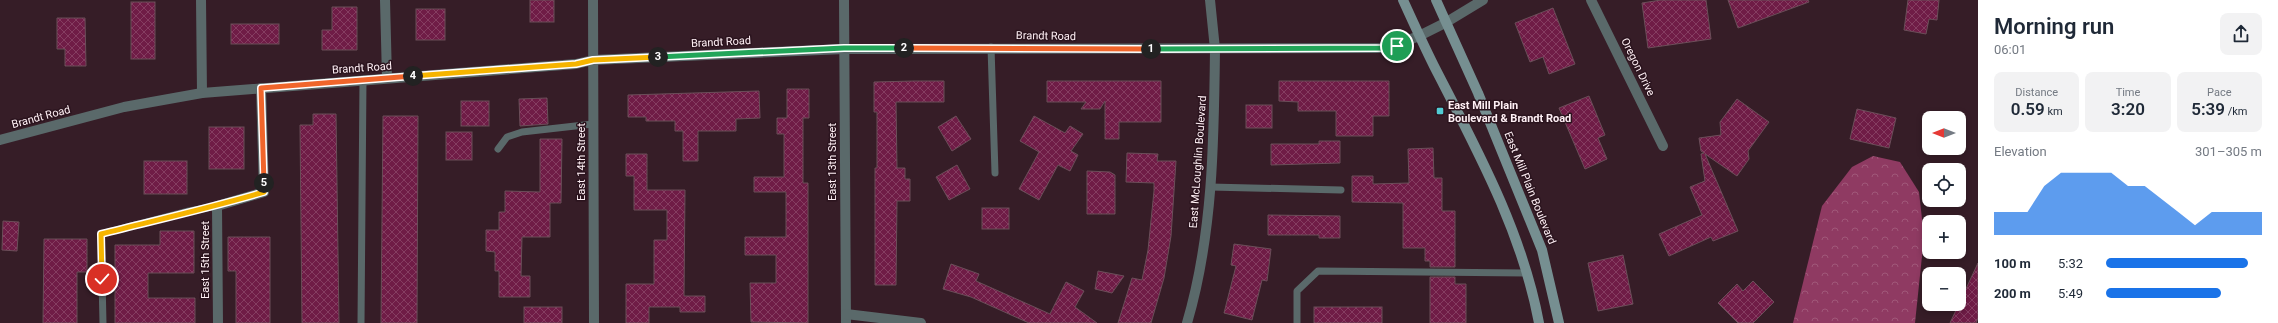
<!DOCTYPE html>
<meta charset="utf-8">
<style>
body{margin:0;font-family:Roboto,sans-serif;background:#f2f2f3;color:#1f2937;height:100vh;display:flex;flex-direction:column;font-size:15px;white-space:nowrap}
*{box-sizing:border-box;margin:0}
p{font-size:13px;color:#747a83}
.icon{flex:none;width:22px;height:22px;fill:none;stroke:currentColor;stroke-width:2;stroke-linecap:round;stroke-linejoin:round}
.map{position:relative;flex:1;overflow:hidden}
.panel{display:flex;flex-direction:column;background:#fff;width:300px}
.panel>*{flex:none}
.needle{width:26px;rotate:270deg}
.tools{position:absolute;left:1922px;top:111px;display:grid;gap:8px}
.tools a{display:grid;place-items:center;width:44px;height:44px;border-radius:8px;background:#fff;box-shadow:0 2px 6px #0003;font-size:20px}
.pin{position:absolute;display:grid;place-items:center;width:34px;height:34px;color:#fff;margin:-17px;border:2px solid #fff;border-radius:50%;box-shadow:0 1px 4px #0007}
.km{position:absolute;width:20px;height:20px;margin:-10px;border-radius:50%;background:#222;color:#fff;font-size:11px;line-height:20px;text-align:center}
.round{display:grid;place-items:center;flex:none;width:42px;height:42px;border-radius:8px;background:#f2f2f3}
.summary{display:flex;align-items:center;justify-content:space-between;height:68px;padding:0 16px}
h1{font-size:22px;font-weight:600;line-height:30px}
.figures{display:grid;grid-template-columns:repeat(3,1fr);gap:6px;height:68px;padding:4px 16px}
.figures div{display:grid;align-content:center;border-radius:8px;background:#f2f2f3;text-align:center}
.figures b{font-size:17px;font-weight:600}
.figures small{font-size:11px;font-weight:400}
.figures p{font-size:11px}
.chart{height:112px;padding:8px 16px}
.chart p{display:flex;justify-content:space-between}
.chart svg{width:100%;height:72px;margin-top:4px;fill:#1a73e8;opacity:.7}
ul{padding:0 16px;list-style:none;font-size:13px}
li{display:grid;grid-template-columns:64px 48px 1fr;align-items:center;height:30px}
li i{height:10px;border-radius:5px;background:#1a73e8}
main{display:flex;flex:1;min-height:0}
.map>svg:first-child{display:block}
</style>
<main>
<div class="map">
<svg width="1978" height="323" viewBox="0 0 1978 323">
<defs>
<pattern id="forest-crowns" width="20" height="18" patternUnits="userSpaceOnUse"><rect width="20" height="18" fill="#8f3a62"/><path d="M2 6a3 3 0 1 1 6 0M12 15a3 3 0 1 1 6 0" fill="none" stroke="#a05779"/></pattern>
<pattern id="building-cross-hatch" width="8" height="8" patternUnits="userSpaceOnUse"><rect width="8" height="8" fill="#6f1c46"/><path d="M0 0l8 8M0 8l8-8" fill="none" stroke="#853d61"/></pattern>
</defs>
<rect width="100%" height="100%" fill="#361d27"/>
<path fill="url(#forest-crowns)" d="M1873,156L1900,162L1919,192L1924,237L1915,323H1793L1822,206L1852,167Z"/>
<g fill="url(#building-cross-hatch)" stroke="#6b4e59">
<rect x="530" y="0" width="24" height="22"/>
<path d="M1661,0H1706L1711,39L1648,48L1642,3Z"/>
<path d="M1728,0H1808L1809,2L1738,28Z"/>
<path d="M1908,0H1939L1937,20L1929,19L1926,34L1904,30Z"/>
<rect x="131" y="2" width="24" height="57"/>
<path d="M332,7H357V50H322V30H332Z"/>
<path d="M1553,8L1575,64L1549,74L1543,57L1530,62L1515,23Z"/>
<rect x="416" y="9" width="29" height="31"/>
<path d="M57,18H85L86,66H65V49H57Z"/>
<rect x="231" y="24" width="48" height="20"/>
<path d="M914,81H944V102H896L897,168H905V179H910V201H897L896,285H875V168H877V112H874V82Z"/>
<path d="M1047,81H1161V122H1119V139H1105V101L1100,109H1081L1086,102H1047Z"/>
<path d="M1279,81H1389V116H1373V136H1336V111H1298V102L1279,101Z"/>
<path d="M787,89H809V118H803V183H808V323L751,322L750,283H776V255H745V237H786V192H754V177H784V134H777V118H787Z"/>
<path d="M759,91L760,118L736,119V131H698V161H683V131H675V121H646V117H628V95Z"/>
<path d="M1589,96L1605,135L1598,138L1607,159L1585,169L1559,108Z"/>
<path d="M547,98L548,124L520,126L519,99Z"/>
<path d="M1737,99L1769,122L1748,151L1749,159L1737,176L1705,154L1738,231L1713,241L1711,237L1669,256L1659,234L1702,215L1690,187L1705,181L1701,154L1704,153L1701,151L1699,138L1721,135L1720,122Z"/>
<rect x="461" y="101" width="28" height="25"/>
<rect x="1246" y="105" width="26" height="23"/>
<path d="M1857,109L1896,118L1889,148L1850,139Z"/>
<path d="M313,114H336L339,323H302L300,125H313Z"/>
<path d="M383,116H418L417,323H381Z"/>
<path d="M956,116L971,139L952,151L938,127Z"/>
<path d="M1034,116L1065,133L1070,126L1083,134L1071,151L1078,155L1070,171L1058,165L1039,200L1019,189L1039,152L1020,141Z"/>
<rect x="209" y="127" width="35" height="42"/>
<rect x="446" y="132" width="26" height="28"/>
<path d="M540,139H562L561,203H550V237H522L521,276H530V297H499V271H495V252L486,251V230H499V212H505V191L540,192Z"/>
<path d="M1319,141H1340V163L1271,165V144H1319Z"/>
<path d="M1433,148L1434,178H1442V211H1455V267H1430V261H1425V248H1403V203L1352,202V176H1373V184L1409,183L1408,149Z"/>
<path d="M1127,153L1158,154L1157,161H1176L1171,236L1164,278L1151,323H1118L1132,278L1142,280L1148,250L1154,191V183L1126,182Z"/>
<path d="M626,154H647V190H685L684,296H705V312H680V307H649V323H626V284H654V240H667V210H634V176H626Z"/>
<rect x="144" y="161" width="43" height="33"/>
<path d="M957,165L970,189L949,200L936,177Z"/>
<path d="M1087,171L1110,172L1115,175V214H1087Z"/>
<rect x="982" y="208" width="27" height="21"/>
<path d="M1268,215L1340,216V238H1319V235H1268Z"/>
<path d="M3,221L19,222L17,251L2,250Z"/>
<path d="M160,231H194V273H148V298H195V323H115V245H160Z"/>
<path d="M228,237H270V323H236V271H228Z"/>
<path d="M44,239H87V272H77V323H43Z"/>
<path d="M1234,244L1271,249L1267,281L1262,280L1252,320L1224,313L1236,266L1231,265Z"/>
<path d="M1623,255L1633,304L1598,311L1588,263Z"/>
<path d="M1978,263V318L1976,323H1950Z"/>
<path d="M951,264L979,274L976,281L1050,314L1066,282L1084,291L1075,307L1097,323H1029L971,297L943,289Z"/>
<path d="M1098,271L1124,276L1112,293L1095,289Z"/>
<path d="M1430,277H1455V284H1466V323H1430Z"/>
<path d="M1753,281L1774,302L1753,323H1738L1718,303L1737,284L1743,291Z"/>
<rect x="524" y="307" width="38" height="16"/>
<rect x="1314" y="307" width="68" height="16"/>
</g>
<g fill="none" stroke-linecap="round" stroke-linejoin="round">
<g stroke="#5a696a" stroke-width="7">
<path d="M991,47L995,173"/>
<path d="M498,149L507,137L522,132L593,124"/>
<path d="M1210,187L1341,190"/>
<path d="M103,323L101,234L189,211L217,206"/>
<path d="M361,323L363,79"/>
<path d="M1297,323V291L1318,271L1526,273"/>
</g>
<g stroke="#5a696a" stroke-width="10">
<path d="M201,0L202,93"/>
<path d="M385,0L387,78"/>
<path d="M593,0L594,323"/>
<path d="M844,0L846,323"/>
<path d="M1210,0L1215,49"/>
<path d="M1591,0L1663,146"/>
<path d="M1445,23L1483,0"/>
<path d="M846,314L921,323"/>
<path d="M218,323L217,206L264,192L261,88"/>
</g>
<g stroke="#5a696a" stroke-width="10">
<path d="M0,140L124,107L202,93L576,64L593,60L844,49L1388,48L1419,36L1445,23"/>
<path d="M1187,323C1213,235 1214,141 1215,49"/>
</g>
<g stroke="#768f91" stroke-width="10">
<path d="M1403,0C1413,22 1423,44 1434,66C1476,148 1522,231 1539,323"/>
<path d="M1436,0L1478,93L1542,250L1559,323"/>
</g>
</g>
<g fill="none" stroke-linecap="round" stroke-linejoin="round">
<g stroke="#fff" stroke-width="8">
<path id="split-1" d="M1151,49L1388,48L1397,46"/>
</g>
<g stroke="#fff" stroke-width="8">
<path id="split-2" d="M904,48L1151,49"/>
</g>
<g stroke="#fff" stroke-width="8">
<path id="split-3" d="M658,57L844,48H904"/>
</g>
<g stroke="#fff" stroke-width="8">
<path id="split-4" d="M413,76L576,64L593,60L658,57"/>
</g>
<g stroke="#fff" stroke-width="8">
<path id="split-5" d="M264,183L261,88L413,76"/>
</g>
<g stroke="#fff" stroke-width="8">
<path id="split-6" d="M102,279L101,234C156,220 210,208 264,192V183"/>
</g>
<use href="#split-1" stroke="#22a559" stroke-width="5"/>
<use href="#split-2" stroke="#f0652b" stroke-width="5"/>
<use href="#split-3" stroke="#22a559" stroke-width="5"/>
<use href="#split-4" stroke="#f5b400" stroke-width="5"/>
<use href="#split-5" stroke="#f0652b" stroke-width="5"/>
<use href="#split-6" stroke="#f5b400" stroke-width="5"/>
</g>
<rect fill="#51ccd4" stroke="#2b141e" stroke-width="1.5" x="1436" y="107" width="8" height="8" rx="2"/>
<g text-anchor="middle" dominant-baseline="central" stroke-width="3" stroke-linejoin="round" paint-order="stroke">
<g font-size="11" fill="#fff0f5" stroke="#2b141e">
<text transform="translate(1046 36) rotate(1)">Brandt Road</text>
<text transform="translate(721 42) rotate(-3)">Brandt Road</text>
<text transform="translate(1638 67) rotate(64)">Oregon Drive</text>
<text transform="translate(362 68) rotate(-4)">Brandt Road</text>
<text transform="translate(41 117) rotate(-15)">Brandt Road</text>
<text transform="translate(581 162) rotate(-90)">East 14th Street</text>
<text transform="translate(832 162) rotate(-90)">East 13th Street</text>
<text transform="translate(1198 162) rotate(-86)">East McLoughlin Boulevard</text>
<text transform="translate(1530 188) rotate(68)">East Mill Plain Boulevard</text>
<text transform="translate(205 260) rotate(-90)">East 15th Street</text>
</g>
<g font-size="11" font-weight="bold" fill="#fff0f5" stroke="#2b141e" text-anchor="start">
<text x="1448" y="105">East Mill Plain<tspan x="1448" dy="13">Boulevard &amp; Brandt Road</tspan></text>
</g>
</g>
</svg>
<div class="tools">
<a><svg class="needle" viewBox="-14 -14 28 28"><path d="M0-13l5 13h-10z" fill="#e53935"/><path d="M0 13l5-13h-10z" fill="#747a83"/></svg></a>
<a><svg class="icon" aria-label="locate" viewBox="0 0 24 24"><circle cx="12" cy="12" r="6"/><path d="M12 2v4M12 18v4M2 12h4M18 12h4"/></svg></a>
<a>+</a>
<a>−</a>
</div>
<div class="pin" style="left:1397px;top:46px;background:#1e9e55"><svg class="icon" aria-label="arrive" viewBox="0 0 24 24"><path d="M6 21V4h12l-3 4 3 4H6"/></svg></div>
<div class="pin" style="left:102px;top:279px;background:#d93025"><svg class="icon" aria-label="check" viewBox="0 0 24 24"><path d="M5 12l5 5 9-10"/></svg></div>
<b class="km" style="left:1151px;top:49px">1</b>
<b class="km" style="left:904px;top:48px">2</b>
<b class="km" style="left:658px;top:57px">3</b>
<b class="km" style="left:413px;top:76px">4</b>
<b class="km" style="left:264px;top:183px">5</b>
</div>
<section class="panel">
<div class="summary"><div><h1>Morning run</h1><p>06:01</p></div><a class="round"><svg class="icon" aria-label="share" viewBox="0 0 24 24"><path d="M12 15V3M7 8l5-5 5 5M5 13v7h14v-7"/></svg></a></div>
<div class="figures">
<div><p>Distance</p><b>0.59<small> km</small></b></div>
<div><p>Time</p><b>3:20</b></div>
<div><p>Pace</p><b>5:39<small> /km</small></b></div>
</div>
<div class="chart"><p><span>Elevation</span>301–305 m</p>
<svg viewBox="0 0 160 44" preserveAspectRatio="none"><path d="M0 44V30L10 30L20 30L30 14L40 6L50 6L60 6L70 6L80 14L90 14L100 22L110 30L120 38L130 30L140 30L150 30L160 30V44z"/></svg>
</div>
<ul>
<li><b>100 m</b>5:32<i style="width:91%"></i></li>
<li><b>200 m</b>5:49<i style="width:74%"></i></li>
</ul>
</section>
</main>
